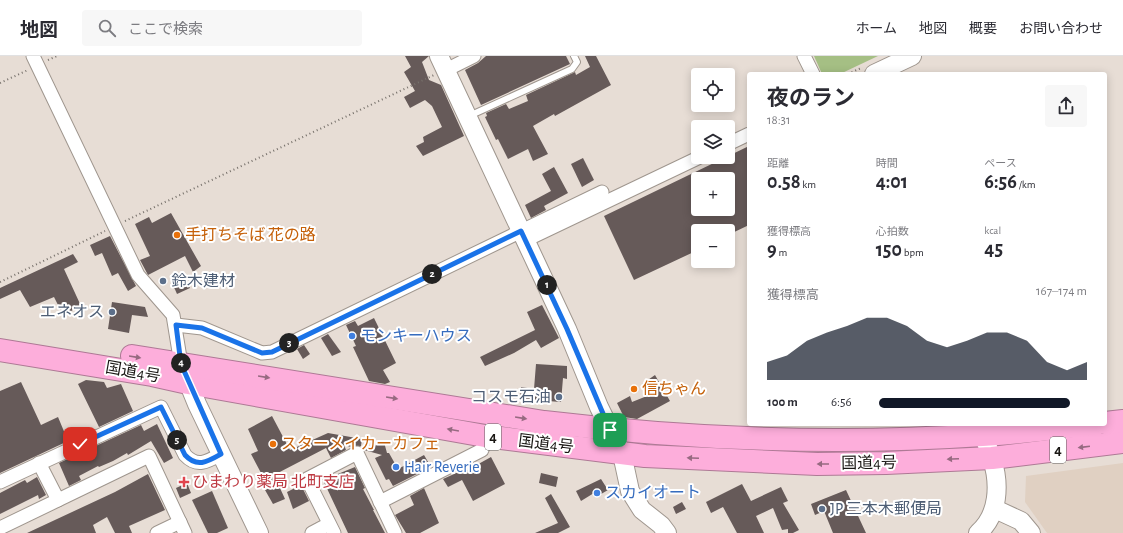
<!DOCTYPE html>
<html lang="ja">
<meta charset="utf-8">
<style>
body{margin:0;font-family:"Alegreya Sans","Noto Sans JP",sans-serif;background:#f7f7f7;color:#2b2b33;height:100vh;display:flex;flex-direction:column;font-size:15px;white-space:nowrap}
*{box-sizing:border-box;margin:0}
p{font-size:13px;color:#7c7c81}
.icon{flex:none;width:22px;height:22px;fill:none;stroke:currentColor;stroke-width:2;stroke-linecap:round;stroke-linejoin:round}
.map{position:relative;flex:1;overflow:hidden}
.sheet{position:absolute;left:747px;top:16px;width:360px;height:354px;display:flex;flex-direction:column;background:#fff;border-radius:4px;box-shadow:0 2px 10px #0003}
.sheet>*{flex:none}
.fabs{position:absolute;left:691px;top:12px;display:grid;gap:8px}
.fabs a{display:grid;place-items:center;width:44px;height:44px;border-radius:4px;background:#fff;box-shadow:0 2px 10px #0003;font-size:20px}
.pin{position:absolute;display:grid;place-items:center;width:34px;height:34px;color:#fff;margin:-17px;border-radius:8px;box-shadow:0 2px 6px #0006}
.km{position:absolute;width:20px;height:20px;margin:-10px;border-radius:50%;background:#222;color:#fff;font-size:11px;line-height:20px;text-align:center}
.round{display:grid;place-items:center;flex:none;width:42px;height:42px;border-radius:4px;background:#f7f7f7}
.head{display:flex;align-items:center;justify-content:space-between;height:68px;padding:0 20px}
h1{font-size:22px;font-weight:700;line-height:30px}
.figures{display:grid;grid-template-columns:repeat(3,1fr);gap:6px;height:68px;padding:4px 20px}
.figures div{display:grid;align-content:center}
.figures b{font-size:20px;font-weight:700}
.figures small{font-size:11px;font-weight:400}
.figures p{font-size:11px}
.chart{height:112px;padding:8px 20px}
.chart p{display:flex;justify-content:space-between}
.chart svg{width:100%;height:72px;margin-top:4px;fill:#111827;opacity:.7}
ul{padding:0 20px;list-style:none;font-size:13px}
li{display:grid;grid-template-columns:64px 48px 1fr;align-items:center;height:30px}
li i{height:10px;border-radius:5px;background:#111827}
header{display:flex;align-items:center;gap:24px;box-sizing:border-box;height:56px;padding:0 20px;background:#fff;border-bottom:1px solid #e1e1e2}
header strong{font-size:19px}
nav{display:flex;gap:22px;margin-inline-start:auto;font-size:14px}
.search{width:280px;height:36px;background:#f7f7f7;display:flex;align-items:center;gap:10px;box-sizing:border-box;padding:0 14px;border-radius:4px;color:#7c7c81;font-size:15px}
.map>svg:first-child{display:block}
</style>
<header>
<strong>地図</strong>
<div class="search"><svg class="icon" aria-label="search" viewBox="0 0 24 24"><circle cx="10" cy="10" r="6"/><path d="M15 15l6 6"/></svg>ここで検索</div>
<nav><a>ホーム</a><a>地図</a><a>概要</a><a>お問い合わせ</a></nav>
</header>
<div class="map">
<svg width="1123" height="477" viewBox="0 0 1123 477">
<rect width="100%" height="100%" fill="#e7ddd5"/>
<path fill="#e0d0c2" d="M1123,407V477H1047L1025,446L1026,420Z"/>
<path fill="#a5bf84" d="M814,0H878L840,18H822Z"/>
<g fill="#665a59" fill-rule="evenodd">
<path d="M405,0H429L422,6L429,24L441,29L464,80L423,100L416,90L424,86L423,81L442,71L432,50L425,44L410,52L404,41L415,35L404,16L411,11Z"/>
<path d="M486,0H566L570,8L481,49L465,14L478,7Z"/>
<path d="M585,0H596L611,29L555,60L554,58L533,70L548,98L533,105L528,93L508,103L498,83L496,84L485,61L487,60L486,57L506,48L509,53L528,45L526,39L575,16L576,19L590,11Z"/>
<path d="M749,90V169L728,179V175H698V194L634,224L604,160ZM698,123H728V153H698Z"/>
<path d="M583,102L594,124L582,131L571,108Z"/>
<path d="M554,111L568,137L544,150L546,154L531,162L525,149L551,135L542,118Z"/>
<path d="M171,157L201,210L193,216L185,200L148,219L140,204L150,200L135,168L149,161L152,167Z"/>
<path d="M110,180L136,230L128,235L118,217L112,220L102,197L95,200L90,189Z"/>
<path d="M73,198L78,206L64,213L81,250L63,259L54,241L30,251L20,234L0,243V232Z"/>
<path d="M185,224L190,232L177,238L173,229Z"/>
<path d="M112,246L145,251L148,261L132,259L129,277L108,273Z"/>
<path d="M542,249L559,282L541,292L536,284L514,297L485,310L480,301L535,274L527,256Z"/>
<path d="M374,262L396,307L383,314L390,326L385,328L369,325L353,291L356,290L346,269L355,265L358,270Z"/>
<path d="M328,278L341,296L332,300L321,282Z"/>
<path d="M304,289L310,298L303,303L297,293Z"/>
<path d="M536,308L567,310V323L563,322L561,346L520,343L521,331L534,333Z"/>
<path d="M655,319L670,345L637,363L624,361L617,347L630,340L632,346L647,340L642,328Z"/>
<path d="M86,324L104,326L107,332L121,328L133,355L99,371L78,328Z"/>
<path d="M21,326L41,369L58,361L68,385L0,417V335Z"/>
<path d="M272,360L290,394L328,377L362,383L361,390L351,391L344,389L346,394L331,402L326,392L274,419L285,443L273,448L265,434L269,432L251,398L258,395L248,373Z"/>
<path d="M157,368L173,402L164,407L151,385L128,399L127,397L113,405L99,411L98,410L79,420L81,424L69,430L59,407L141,369L144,375Z"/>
<path d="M384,386L387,397H389L398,413L424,399L431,411L393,430L389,423L386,424L375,402L382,399L364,394Z"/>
<path d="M491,401L505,428L473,445L462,424L448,431L443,423L463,414L464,416Z"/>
<path d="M355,411L365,432L363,433L374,454H373L385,477H348L323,424Z"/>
<path d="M541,417L558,421L556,431L539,427Z"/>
<path d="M148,418L165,454L129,470L132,477H115L107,461L93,469L96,477H27L115,436Z"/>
<path d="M37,421L46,439L39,443L38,439L0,458V437L25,424L27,427Z"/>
<path d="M601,423L608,434L596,441L594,437L581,445L576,435Z"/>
<path d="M187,427L191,437L180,442L176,432Z"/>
<path d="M742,428L751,445L781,431L788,445L783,447L799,474L793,477H788V473L782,474L773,452L756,460L764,477H737L723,451L711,457L706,446Z"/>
<path d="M301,429L309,445L293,453L287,436Z"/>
<path d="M424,432L439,467L420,477H406L395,459L414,449L410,440Z"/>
<path d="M846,434L866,477H833L824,455L815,459L811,448Z"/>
<path d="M212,435L228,472L217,477H208L192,444Z"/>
<path d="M551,438L570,471L558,477H535L558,467L545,442Z"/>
<path d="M682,446L686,453L676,458L673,451Z"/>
</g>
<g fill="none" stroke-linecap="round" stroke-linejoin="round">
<g stroke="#9f968e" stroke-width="8">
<path id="lane" d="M469,60L572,13L577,6L574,0"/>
</g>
<g stroke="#9f968e" stroke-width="15">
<g id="street">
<path d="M33,0L138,219L173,259L181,308"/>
<path d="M804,0L813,18"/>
<path d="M446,14L474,0"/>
<path d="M728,88L749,78"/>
<path d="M526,184L700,101"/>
<path d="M176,269L202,272L262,297L272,296L602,136"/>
<path d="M0,426L161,351L185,399C197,412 207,406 221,398"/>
<path d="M58,444L149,400L185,477"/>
<path d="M380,446L482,394L485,380"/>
<path d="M0,472L58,444L39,407"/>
<path d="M157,477L180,466"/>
<path d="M312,477L329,468"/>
<path d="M334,477L307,423L357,397L395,477"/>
</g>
</g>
<g stroke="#9f968e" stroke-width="20">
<g id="secondary">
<path d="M439,0L567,273L599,351L622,398L630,435L642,454L661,469L667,477"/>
<path d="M874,18L912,0"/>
<path d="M184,316L197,348L259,477"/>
<path d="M995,453L1021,465L1031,477"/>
<path d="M978,477C999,459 1000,428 992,403C989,391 982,380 979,368"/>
</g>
</g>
<g stroke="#ae7995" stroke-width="24">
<g id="highway">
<path d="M0,294L152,319L188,327L485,380L645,400L817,408L886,407L992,402L1123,386"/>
<path d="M132,300L544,366C687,383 838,389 982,379C1020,377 1058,372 1096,368"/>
<path d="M1105,367L1123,365"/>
</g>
</g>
<g stroke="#77716b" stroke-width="2" stroke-dasharray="1 3" stroke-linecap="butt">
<path d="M48,4L57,0"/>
<path d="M848,18L861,12"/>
<path d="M0,27L28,14"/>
<path d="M125,165L434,19"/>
<path d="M0,226L105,175"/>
</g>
<use href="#lane" stroke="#fff" stroke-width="6"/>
<use href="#street" stroke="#fff" stroke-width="13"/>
<use href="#secondary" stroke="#fff" stroke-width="18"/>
<use href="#highway" stroke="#fdaedb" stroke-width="22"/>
</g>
<defs><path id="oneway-solid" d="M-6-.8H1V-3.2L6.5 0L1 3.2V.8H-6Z"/></defs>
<g fill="#976a81">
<use href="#oneway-solid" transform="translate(135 301) rotate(9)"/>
<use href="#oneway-solid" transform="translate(264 321) rotate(9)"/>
<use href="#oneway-solid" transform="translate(392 342) rotate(9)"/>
<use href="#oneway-solid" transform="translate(521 362) rotate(9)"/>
<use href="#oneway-solid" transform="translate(453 374) rotate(-170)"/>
<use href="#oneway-solid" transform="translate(1084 391) rotate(173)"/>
<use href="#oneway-solid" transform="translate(693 402) rotate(-177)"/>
<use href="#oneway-solid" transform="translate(953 403) rotate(177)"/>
<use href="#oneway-solid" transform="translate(823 408) rotate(-180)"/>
</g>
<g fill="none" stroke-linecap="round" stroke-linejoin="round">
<g stroke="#fff" stroke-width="8">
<path id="route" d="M80,388L161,351L185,399C197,412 207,406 221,398L181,308L176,269L202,272L262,297L272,296L521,175L567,273L610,374"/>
</g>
<use href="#route" stroke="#1a73e8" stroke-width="5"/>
</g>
<g fill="#e8710a" stroke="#fff" stroke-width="1.5">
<circle cx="177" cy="179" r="4"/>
<circle cx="634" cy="333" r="4"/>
<circle cx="273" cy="388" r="4"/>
</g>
<g fill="#5c6f8a" stroke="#fff" stroke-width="1.5">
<circle cx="163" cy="225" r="4"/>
<circle cx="112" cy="256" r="4"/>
<circle cx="559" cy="341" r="4"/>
<circle cx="822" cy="453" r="4"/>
</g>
<g fill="#3f7fe0" stroke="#fff" stroke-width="1.5">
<circle cx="352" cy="280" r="4"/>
<circle cx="396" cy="411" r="4"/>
<circle cx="597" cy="437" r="4"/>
</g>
<path fill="#e0444e" stroke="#fff" stroke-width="1.5" d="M182 420h4v4h4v4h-4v4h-4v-4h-4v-4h4z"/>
<g text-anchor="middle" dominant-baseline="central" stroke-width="4" stroke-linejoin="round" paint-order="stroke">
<g fill="#fff" stroke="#5f5d5a" stroke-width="1">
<rect x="485" y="368" width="16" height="26" rx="3"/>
<rect x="1050" y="381" width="16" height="26" rx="3"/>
</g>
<g font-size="15" font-weight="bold" fill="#1a1714">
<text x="493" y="381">4</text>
<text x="1058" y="394">4</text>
</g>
<g font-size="16" fill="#c56008" stroke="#fff" text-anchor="start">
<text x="185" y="179">手打ちそば 花の路</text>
<text x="642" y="333">信ちゃん</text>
<text x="281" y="388">スターメイカーカフェ</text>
</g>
<g font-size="16" fill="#4e5e75" stroke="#fff" text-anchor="start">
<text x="171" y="225">鈴木建材</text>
<text x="104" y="256" text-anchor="end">エネオス</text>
<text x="551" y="341" text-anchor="end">コスモ石油</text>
<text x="830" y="453">JP 三本木郵便局</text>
</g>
<g font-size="16" fill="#366cbe" stroke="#fff" text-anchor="start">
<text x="360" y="280">モンキーハウス</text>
<text x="404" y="411">Hair Reverie</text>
<text x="605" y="437">スカイオート</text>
</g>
<g font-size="16" fill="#1a1714" stroke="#fff">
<text transform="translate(133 316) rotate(10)">国道4号</text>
<text transform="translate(546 388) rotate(7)">国道4号</text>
<text transform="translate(869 407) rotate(-1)">国道4号</text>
</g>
<g font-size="16" fill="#be3a42" stroke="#fff" text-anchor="start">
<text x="192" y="426">ひまわり薬局 北町支店</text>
</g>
</g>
</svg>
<div class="fabs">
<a><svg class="icon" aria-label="locate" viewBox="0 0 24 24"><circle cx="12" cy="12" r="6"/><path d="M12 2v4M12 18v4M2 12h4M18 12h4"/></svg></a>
<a><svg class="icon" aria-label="layers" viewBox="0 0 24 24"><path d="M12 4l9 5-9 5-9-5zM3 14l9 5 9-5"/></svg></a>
<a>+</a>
<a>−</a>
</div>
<div class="pin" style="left:610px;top:374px;background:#1e9e55"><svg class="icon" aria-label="arrive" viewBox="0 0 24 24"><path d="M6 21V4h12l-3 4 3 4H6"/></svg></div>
<div class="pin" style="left:80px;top:388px;background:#d93025"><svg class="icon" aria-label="check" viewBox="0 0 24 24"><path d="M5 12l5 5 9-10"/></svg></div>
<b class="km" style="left:547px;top:229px">1</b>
<b class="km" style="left:432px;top:218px">2</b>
<b class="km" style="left:289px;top:287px">3</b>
<b class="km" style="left:181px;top:307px">4</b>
<b class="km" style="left:177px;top:384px">5</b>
<section class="sheet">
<div class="head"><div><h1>夜のラン</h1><p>18:31</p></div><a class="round"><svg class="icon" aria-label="share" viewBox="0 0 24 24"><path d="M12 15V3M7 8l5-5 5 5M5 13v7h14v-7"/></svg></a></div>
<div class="figures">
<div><p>距離</p><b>0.58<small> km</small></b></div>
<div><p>時間</p><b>4:01</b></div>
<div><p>ペース</p><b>6:56<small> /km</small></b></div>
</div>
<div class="figures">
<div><p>獲得標高</p><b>9<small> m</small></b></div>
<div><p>心拍数</p><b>150<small> bpm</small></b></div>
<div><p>kcal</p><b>45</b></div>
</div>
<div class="chart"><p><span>獲得標高</span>167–174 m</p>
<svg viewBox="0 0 160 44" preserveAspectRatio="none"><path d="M0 44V33L10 29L20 20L30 15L40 11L50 6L60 6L70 11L80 20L90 24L100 20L110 15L120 15L130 20L140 33L150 38L160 33V44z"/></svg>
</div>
<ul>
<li><b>100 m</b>6:56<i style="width:92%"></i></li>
</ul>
</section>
</div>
